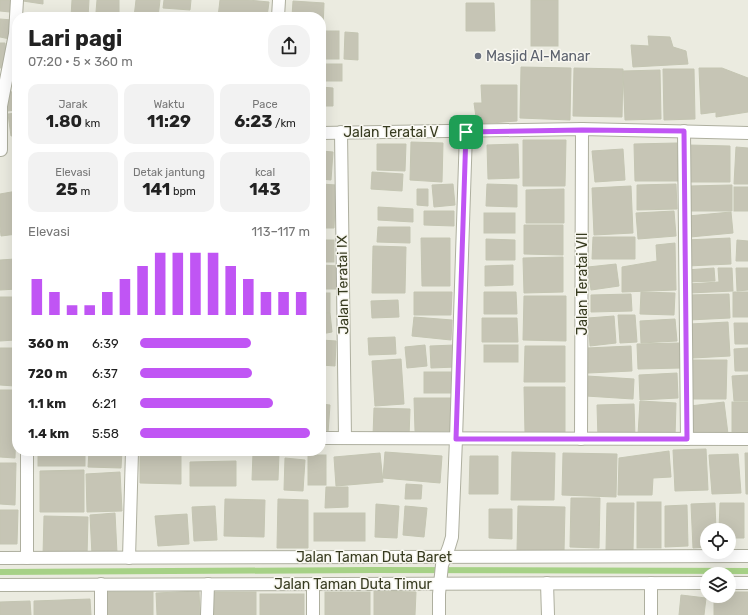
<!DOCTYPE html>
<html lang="id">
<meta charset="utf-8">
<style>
body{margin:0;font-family:Rubik,sans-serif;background:#f2f2f2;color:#222;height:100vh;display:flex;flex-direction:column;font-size:15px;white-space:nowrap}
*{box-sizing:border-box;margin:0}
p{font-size:13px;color:#767676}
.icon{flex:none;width:22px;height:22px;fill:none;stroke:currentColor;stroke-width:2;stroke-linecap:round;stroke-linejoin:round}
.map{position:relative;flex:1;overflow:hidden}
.drawer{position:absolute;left:12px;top:12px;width:314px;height:444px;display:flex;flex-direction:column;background:#fff;border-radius:16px;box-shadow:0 4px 16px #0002}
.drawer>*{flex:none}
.fabs{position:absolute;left:700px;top:523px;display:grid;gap:8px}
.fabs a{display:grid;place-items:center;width:36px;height:36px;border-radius:50%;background:#fff;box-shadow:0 4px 16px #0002;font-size:20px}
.pin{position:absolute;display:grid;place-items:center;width:34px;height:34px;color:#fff;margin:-17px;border-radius:8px;box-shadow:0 2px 6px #0006}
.round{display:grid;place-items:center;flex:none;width:42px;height:42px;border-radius:16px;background:#f2f2f2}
.headline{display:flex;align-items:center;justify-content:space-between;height:68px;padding:0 16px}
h1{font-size:22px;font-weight:700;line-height:30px}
.metrics{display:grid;grid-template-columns:repeat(3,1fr);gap:6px;height:68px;padding:4px 16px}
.metrics div{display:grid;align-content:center;border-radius:10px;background:#f2f2f2;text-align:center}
.metrics b{font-size:17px;font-weight:700}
.metrics small{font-size:11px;font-weight:400}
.metrics p{font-size:11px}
.chart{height:112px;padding:8px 16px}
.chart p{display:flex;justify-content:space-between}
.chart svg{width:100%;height:72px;margin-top:4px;stroke:#c055f4;stroke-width:6}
ul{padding:0 16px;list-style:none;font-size:13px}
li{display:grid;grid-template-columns:64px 48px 1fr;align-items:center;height:30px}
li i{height:10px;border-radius:5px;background:#c055f4}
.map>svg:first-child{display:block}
</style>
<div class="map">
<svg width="748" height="615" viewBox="0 0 748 615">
<rect width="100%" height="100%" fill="#ebebe0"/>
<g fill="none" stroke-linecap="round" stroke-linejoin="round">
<path stroke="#a6d186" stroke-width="6" d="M0,572L372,570L748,571"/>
</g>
<g fill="#c6c5b5" stroke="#c4c5b2">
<path d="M0,0H10V12L0,11Z"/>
<path d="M23,0H43V4L23,1Z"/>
<path d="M72,0H89L88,17H71Z"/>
<path d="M97,0H119V13L96,12Z"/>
<path d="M136,0H160L158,17H134Z"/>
<path d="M164,0H191L190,10L163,8Z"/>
<path d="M220,0H248L269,2L267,17H218Z"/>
<rect x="531" y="0" width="27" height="46"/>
<path d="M293,1L324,3L323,29H321V17H292Z"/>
<path d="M466,3H494L495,31H466Z"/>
<path d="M168,15L189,16L188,17H168Z"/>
<path d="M0,19L12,20L10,39L0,37Z"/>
<rect x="323" y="31" width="16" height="28"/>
<path d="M345,32L358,33V60L344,59Z"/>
<path d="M648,36L670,37L673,47L686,51L688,64L633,67L631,45L649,46Z"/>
<path d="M0,43H5L7,67L0,68Z"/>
<path d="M17,62V82H14L11,63Z"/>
<rect x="321" y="64" width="21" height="17"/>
<path d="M521,67L571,68L570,120L520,118Z"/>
<path d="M574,68L623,69L622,117L573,116Z"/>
<path d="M699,68H722L748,78V112L716,117V112L701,114Z"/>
<path d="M663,69H694L695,119L664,120Z"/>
<path d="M660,70L661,119L625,120L623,71Z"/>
<path d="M481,85H517V121L477,124L474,103H482Z"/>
<path d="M321,87L333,88V106H321Z"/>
<path d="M17,91V110L7,111L4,93Z"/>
<rect x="321" y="110" width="4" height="17"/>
<path d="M17,113V135L11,136L8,114Z"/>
<path d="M523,140H566L565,186H523Z"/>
<path d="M411,142L443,143L442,182L410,180Z"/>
<path d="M677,143L678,181H635L634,144Z"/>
<path d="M377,144H406L405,171L377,170Z"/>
<path d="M518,144L519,178L488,179L487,145Z"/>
<path d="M688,145L730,146V182H687Z"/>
<path d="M736,147L748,148V184H734Z"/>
<path d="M623,149L625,180L595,182L592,151Z"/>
<path d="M321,151L333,152L331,180L321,179Z"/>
<path d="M372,172L403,174L402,191L371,189Z"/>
<path d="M321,184L336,185L334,228H321Z"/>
<path d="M453,184L455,205L434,207L432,185Z"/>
<path d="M487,184L517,185V207L486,206Z"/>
<path d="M676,184L677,209L637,210V185Z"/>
<path d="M732,185V211H689V186Z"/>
<path d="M631,186L633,233L594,235L592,188Z"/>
<rect x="734" y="187" width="14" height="24"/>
<path d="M417,189H428V206L417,205Z"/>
<path d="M564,189V223H526V190Z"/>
<path d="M17,191V234L1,236L0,227V194Z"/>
<path d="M378,207L413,209V222L378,220Z"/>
<path d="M424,211H454V226L424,225Z"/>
<path d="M674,211L676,236L638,239L636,213Z"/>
<path d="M731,212L733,233L690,237L688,216Z"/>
<rect x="484" y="213" width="31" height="20"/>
<path d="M524,225H563V255L524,254Z"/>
<path d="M378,227H410V243L377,242Z"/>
<path d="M593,237H635V259H592Z"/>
<path d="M421,238H450V286H422Z"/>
<path d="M730,238L731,264L687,266L686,240Z"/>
<path d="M486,239L515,240V260H486Z"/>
<rect x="321" y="240" width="13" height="22"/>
<path d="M737,240L748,241V261H736Z"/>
<path d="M675,243L676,290L622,292V267L657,261L656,245Z"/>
<path d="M373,246L406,247L405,293H372Z"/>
<path d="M563,257V292L524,293L523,258Z"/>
<path d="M15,259L17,289L0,290V260Z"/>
<path d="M616,264L619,286L591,290L588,267Z"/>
<path d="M321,265L339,266L338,289H321Z"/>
<path d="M513,265V285L485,286V266Z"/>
<path d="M714,268L715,281L687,282L686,270Z"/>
<path d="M718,268H732L733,291L689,293V284L719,282Z"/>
<path d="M736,268H748V290L737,291Z"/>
<path d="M414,292H452L451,315H414Z"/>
<path d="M484,292H516L517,314H484Z"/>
<path d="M641,292L675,293L674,315L640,314Z"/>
<rect x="733" y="292" width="15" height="25"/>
<rect x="321" y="293" width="9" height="20"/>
<path d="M631,294L632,311L591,312V295Z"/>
<path d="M729,294L730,318L689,320L688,295Z"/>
<path d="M524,296H566V341L523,340Z"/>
<path d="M0,297H14L15,340L0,341Z"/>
<path d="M398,300L399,317L372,318L371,301Z"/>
<path d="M330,313L332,332L321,334V314Z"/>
<path d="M618,315H635L637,342L620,343Z"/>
<path d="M614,316L616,343L590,346L588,318Z"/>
<path d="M414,317L452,320L451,340L412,336Z"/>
<path d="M482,318H517L518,342H482Z"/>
<path d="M675,319L677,341L641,343L640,321Z"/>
<path d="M728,322L730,356L693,358L690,324Z"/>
<path d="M734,323H748V344H735Z"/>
<path d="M395,337L396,354L369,355L368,338Z"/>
<path d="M321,340L336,341L335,366L321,365Z"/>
<path d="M680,343L681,368L638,369L637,344Z"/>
<path d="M425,345L427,366L407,368L405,347Z"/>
<path d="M455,345L456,367L431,368L430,346Z"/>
<rect x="484" y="345" width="34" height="17"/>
<path d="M525,346H565V382H524Z"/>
<path d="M631,346L632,371L588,373L587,348Z"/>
<path d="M0,348H17L15,386L0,385Z"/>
<path d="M748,348V371H735L734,349Z"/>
<path d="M401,359L404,404L375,406L372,361Z"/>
<path d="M688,360H727L726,399H688Z"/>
<rect x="424" y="372" width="27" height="21"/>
<path d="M677,373L678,398L640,400L639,375Z"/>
<path d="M748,375V401H734L732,376Z"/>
<path d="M587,376L634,379L633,399L586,396Z"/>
<rect x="321" y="385" width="4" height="10"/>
<path d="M524,387H565V433H525Z"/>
<path d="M0,390H17L15,458L0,457Z"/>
<path d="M414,398H453L454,431H415Z"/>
<path d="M640,401L676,403L675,437L638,435Z"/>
<path d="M724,402L728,434L694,438L690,406Z"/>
<rect x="732" y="402" width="16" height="32"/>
<path d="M321,404L330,405L328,433L321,432Z"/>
<path d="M634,404L635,437L598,438L597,405Z"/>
<path d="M374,408L410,409L409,437L373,436Z"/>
<path d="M706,449L708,490L675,491L673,450Z"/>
<rect x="38" y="451" width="47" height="15"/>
<path d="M89,451H122L121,468L88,467Z"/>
<path d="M140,451H181V484L140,483Z"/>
<path d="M669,451L671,477L653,478L652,495H618L619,458Z"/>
<path d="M385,452L442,456L440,483L383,478Z"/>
<path d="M512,452L555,453L554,500H511Z"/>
<path d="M253,453H279L278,480H252Z"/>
<path d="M380,453L383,482L336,486L334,457Z"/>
<path d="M563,453L617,454L616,497L562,495Z"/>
<path d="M745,453H748V494H746Z"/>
<path d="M738,454L741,493L712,494L709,455Z"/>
<rect x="308" y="455" width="18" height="30"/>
<path d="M470,456H498V494H469Z"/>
<path d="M285,458L305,460L303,491L284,490Z"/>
<path d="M236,461V486H190V462Z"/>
<path d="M0,463H16L15,505L0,504Z"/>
<path d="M84,470V512H40V471Z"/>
<path d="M120,472L122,511L87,512L86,474Z"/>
<path d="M406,484L422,485L421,499H405Z"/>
<path d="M326,487H348V507L325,508Z"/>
<path d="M571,498H600L599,548L570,547Z"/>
<path d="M225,499L265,500L264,537L224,536Z"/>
<path d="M278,499L308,500V548H277Z"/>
<rect x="637" y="502" width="24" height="46"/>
<path d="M607,503H634L633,551L606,550Z"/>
<path d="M715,503L716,530H707V547L693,548L691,504Z"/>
<path d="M720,503H744V538H729V530H719Z"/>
<path d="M376,504L399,506L397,538L375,537Z"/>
<path d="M687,505L688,546L665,547V506Z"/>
<path d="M215,506L217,540L194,541L192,507Z"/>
<path d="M405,506L427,508L424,537L403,535Z"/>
<path d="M518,506L565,507L564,552L517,551Z"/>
<path d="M489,509H512V539L489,538Z"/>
<path d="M0,510H18L17,544H0Z"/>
<path d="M115,513L117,553L92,555L90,515Z"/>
<rect x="314" y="513" width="51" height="28"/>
<path d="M187,514L189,544L158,546L155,516Z"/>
<path d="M44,516L88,517L87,556L43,555Z"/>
<path d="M199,591L200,615H157L156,593Z"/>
<path d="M374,591L416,592L415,615H374Z"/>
<rect x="107" y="592" width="46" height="23"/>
<rect x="214" y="592" width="42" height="23"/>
<rect x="325" y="592" width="45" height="23"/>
<path d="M729,592H748V615H714V596H729Z"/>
<rect x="260" y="594" width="44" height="21"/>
<path d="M681,595L706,598L704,615H679Z"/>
<path d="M90,599L91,615H34V601Z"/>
<path d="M30,601L31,615H0V602Z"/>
</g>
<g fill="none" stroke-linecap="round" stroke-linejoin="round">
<g stroke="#aeaf9f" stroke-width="14">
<g id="minor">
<path d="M278,17L279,0"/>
<path d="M684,131L687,439"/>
<path d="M341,132L345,438"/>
<path d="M321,133L582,129L748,133"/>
<path d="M1,150V106L15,34L17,0"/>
<path d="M321,438L748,439"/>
<path d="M581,439L582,129"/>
<path d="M0,558L748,556"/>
<path d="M27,558V451"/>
<path d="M129,558L132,451"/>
<path d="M547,583L548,615"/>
<path d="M651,583V615"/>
<path d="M729,583H748"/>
<path d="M101,584V615"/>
<path d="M313,584V615"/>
<path d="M0,585L707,583"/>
<path d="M207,615L208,584"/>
<path d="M439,615V594L442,565L449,547L452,537L456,439L466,132"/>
</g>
</g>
<use href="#minor" stroke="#fff" stroke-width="12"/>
</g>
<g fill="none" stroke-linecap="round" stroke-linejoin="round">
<g stroke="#fff" stroke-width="8">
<path id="route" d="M582,130L684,131L687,439H456L466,132Z"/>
</g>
<use href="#route" stroke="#c055f4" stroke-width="5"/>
</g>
<circle fill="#6b7280" stroke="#f8f7f0" stroke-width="1.5" cx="478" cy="56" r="4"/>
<g text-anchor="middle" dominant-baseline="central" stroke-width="3" stroke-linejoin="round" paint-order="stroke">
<g font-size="14" fill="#5b616d" stroke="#f8f7f0" text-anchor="start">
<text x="486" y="56">Masjid Al-Manar</text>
</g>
<g font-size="14" fill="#373b20" stroke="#f8f7f0">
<text x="391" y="132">Jalan Teratai V</text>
<text transform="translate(582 284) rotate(-90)">Jalan Teratai VII</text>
<text transform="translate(343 285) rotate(-91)">Jalan Teratai IX</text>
<text x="374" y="557">Jalan Taman Duta Baret</text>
<text x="353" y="584">Jalan Taman Duta Timur</text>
</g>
</g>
</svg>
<div class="fabs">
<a><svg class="icon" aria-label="locate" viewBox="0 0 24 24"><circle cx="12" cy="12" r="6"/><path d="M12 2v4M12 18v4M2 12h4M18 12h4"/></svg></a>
<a><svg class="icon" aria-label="layers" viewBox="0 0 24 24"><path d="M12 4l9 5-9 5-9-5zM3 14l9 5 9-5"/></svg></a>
</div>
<div class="pin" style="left:466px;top:132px;background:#1e9e55"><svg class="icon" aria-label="arrive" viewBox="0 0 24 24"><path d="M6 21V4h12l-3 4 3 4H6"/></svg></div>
<section class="drawer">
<div class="headline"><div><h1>Lari pagi</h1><p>07:20 · 5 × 360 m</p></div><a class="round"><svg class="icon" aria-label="share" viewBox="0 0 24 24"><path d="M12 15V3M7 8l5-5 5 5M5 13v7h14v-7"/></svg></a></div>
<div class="metrics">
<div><p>Jarak</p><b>1.80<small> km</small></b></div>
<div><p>Waktu</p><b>11:29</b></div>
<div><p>Pace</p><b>6:23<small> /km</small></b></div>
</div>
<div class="metrics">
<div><p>Elevasi</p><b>25<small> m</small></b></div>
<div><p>Detak jantung</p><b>141<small> bpm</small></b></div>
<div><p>kcal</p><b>143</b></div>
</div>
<div class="chart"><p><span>Elevasi</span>113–117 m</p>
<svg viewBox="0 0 160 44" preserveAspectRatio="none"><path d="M5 44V22M15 44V30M25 44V38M35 44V38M45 44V30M55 44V22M65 44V14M75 44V6M85 44V6M95 44V6M105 44V6M115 44V14M125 44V22M135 44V30M145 44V30M155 44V30"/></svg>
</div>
<ul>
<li><b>360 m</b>6:39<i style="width:65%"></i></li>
<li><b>720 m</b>6:37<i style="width:66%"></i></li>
<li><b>1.1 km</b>6:21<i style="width:78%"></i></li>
<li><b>1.4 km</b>5:58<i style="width:100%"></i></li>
</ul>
</section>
</div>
